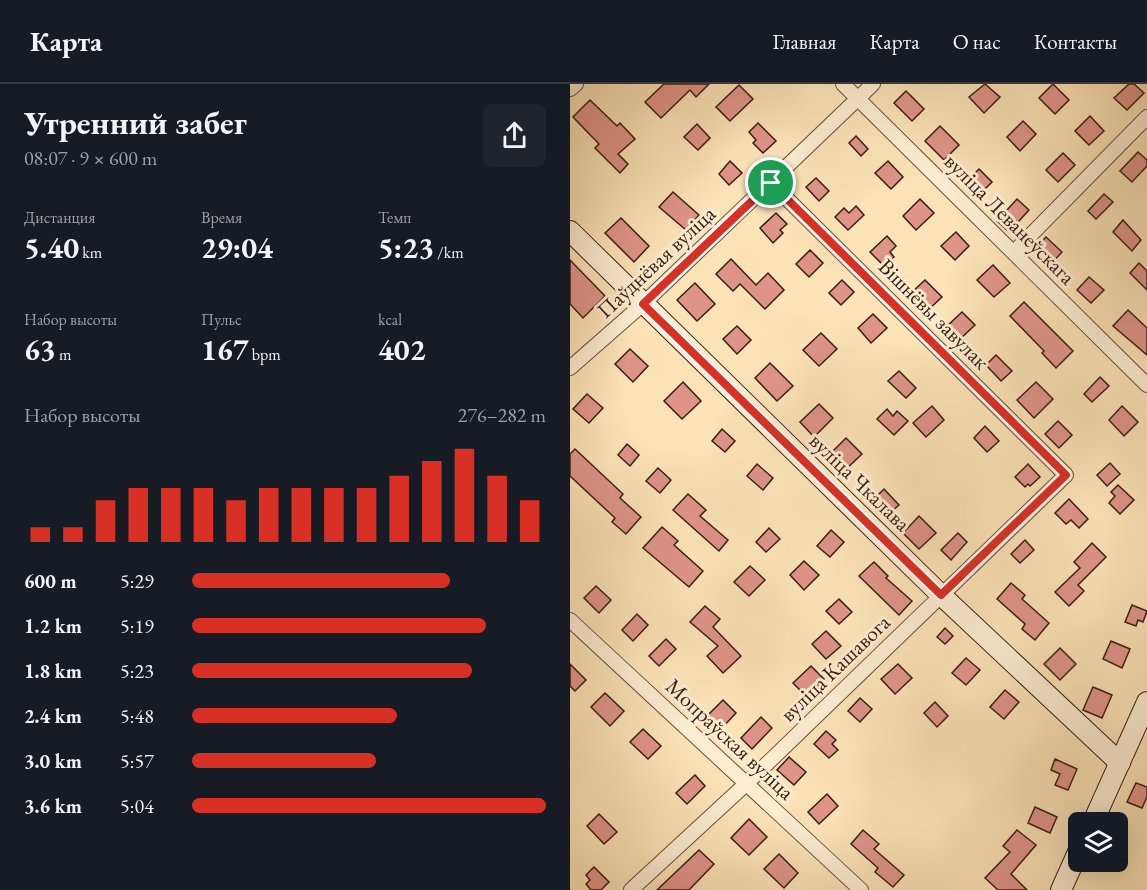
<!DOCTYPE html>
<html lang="ru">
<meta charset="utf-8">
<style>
body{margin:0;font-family:"EB Garamond",serif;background:#20242c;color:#f1f3f6;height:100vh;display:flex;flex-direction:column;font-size:22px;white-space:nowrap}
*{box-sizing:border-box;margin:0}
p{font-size:20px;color:#9ea1a6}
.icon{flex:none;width:33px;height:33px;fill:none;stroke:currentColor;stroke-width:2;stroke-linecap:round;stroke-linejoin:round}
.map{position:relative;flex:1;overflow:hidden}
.drawer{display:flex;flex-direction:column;background:#171b24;width:570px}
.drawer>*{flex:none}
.tools{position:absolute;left:498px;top:728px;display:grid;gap:12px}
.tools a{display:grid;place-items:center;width:60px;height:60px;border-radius:9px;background:#171b24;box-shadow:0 6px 24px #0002;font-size:30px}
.pin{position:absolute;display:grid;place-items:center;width:51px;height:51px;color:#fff;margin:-26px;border:3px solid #fff;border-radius:50%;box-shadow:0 2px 6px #0007}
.round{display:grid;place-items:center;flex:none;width:63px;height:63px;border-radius:9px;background:#20242c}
.headline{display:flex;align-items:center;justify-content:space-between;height:102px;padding:0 24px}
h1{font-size:33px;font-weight:700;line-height:45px}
.figures{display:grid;grid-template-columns:repeat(3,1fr);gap:9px;height:102px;padding:6px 24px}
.figures div{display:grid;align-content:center}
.figures b{font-size:30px;font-weight:700}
.figures small{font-size:16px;font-weight:400}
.figures p{font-size:16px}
.chart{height:168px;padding:12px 24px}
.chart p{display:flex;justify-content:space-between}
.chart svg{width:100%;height:108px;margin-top:6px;stroke:#d93025;stroke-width:6}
ul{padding:0 24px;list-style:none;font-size:20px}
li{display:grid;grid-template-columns:96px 72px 1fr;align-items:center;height:45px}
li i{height:15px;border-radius:8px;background:#d93025}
header{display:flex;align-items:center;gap:36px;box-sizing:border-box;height:84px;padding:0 30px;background:#171b24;border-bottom:2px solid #363941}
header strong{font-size:28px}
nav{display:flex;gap:33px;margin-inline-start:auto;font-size:21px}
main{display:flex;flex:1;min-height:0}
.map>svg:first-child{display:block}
</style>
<header>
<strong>Карта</strong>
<nav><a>Главная</a><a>Карта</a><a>О нас</a><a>Контакты</a></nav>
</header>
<main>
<section class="drawer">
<div class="headline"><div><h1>Утренний забег</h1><p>08:07 · 9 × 600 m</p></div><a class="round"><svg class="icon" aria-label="share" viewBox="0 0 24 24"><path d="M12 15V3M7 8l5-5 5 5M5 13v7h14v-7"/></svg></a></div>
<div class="figures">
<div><p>Дистанция</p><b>5.40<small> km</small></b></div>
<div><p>Время</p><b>29:04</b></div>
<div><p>Темп</p><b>5:23<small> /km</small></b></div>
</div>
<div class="figures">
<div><p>Набор высоты</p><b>63<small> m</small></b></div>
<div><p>Пульс</p><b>167<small> bpm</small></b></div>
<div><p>kcal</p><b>402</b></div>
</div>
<div class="chart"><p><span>Набор высоты</span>276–282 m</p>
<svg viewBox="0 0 160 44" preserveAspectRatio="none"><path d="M5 44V38M15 44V38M25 44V27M35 44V22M45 44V22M55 44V22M65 44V27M75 44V22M85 44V22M95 44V22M105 44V22M115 44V17M125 44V11M135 44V6M145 44V17M155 44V27"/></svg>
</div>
<ul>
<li><b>600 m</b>5:29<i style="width:73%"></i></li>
<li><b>1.2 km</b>5:19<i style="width:83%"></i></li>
<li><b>1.8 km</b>5:23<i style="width:79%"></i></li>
<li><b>2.4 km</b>5:48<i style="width:58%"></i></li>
<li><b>3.0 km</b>5:57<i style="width:52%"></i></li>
<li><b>3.6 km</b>5:04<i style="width:100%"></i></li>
</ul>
</section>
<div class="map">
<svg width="577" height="806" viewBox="0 0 577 806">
<rect width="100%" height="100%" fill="#fbe2b7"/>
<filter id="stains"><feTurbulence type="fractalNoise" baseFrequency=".00333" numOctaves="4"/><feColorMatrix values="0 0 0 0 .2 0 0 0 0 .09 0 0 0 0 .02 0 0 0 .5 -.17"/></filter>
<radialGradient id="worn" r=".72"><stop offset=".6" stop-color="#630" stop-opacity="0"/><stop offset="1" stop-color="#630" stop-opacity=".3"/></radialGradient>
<g fill="#df9488" stroke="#391d12" stroke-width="1.5">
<path d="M94,0H139L126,13L120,6L91,34L75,18Z"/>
<path d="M415,0L430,13L414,29L399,13Z"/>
<path d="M483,0L499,16L485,30L469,14Z"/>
<path d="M559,0H564L574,9L557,26L544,14Z"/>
<path d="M169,1L183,15L160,37L146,23Z"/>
<path d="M336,7L354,25L342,37L324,19Z"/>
<path d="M20,16L47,42L50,39L65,55L48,70L58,80L50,89L25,64L29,60L3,33Z"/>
<path d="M520,32L534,47L519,61L505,47Z"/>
<path d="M453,37L466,50L450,67L437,53Z"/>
<path d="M188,39L206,57L193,69L183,59L186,56L179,48Z"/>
<path d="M127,40L140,54L128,66L114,53Z"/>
<path d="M370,42L389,61L374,76L355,57Z"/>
<path d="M286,52L298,65L291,72L279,59Z"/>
<path d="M568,68L577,76V82L562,98L550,87Z"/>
<path d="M493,69L505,81L488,98L476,86Z"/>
<path d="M160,77L172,89L159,101L149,90Z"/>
<path d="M318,77L333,93L321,105L305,89Z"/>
<path d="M409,85L422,98L407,113L394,100Z"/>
<path d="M246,94L259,107L249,117L236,103Z"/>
<path d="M103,108L129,131L116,146L89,123Z"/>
<path d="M534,110L543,118L526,135L518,127Z"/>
<path d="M350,115L364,129L346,146L333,132Z"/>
<path d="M447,115L459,126L439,148L427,137Z"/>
<path d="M286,122L294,131L278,146L265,133L274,124L279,129Z"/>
<path d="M206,129L217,140L210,146L213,149L203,159L190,144Z"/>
<path d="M51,134L79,162L64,178L35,149Z"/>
<path d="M553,136L571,156L562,167L543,148Z"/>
<path d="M386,148L399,162L385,176L371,162Z"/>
<path d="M317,152L326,162L320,168L324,173L314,182L300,168Z"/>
<path d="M476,153L492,168L480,181L464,166Z"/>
<path d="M240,166L253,179L239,193L226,180Z"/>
<path d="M161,175L186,201L198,189L214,206L195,225L170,200L163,207L146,190Z"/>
<path d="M0,176L35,212L13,234L0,220Z"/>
<path d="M569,179L577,187V206L560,189Z"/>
<path d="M423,181L440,199L424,213L407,196Z"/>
<path d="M519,193L534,206L521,219L507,206Z"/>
<path d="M272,196L284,208L271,221L259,209Z"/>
<path d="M355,196L372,213L358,226L341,209Z"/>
<path d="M125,199L145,220L127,237L107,216Z"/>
<path d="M454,218L503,267L486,284L472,269L474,267L440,232Z"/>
<path d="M558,226L577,244V271L543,242Z"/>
<path d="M392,228L405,241L388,257L375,244Z"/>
<path d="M303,230L317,244L301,259L288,244Z"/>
<path d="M167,242L181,256L167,270L153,255Z"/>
<path d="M251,249L267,265L249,282L233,266Z"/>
<path d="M60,265L78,282L63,298L45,280Z"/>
<path d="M426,271L442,287L431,297L416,281Z"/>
<path d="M200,279L223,302L207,317L185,294Z"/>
<path d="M329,287L346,304L336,314L318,297Z"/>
<path d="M530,293L539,302L522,318L514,310Z"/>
<path d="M113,298L131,317L112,335L94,317Z"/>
<path d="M466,298L483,315L464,334L447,316Z"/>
<path d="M17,310L33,324L19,339L3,325Z"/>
<path d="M249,320L263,334L244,353L230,338Z"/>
<path d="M362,322L374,336L356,353L343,339Z"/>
<path d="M552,322L568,338L554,352L539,336Z"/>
<path d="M317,325L323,332L327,327L338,337L324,351L307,335Z"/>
<path d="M488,337L502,351L489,364L475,350Z"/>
<path d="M415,342L429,357L417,368L404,354Z"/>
<path d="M152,345L165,357L155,368L142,357Z"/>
<path d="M276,354L292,370L272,389L257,373Z"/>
<path d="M57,360L69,371L60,382L48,371Z"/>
<path d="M5,365L53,410L50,414L71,433L56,450L42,438L45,434L0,392V370Z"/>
<path d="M540,379L550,390L537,402L527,391Z"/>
<path d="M187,380L203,394L193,406L177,392Z"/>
<path d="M458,380L470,393L460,402L458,400L455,403L445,393Z"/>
<path d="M88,384L101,396L90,409L76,397Z"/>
<path d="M548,401L564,416L550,430L539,419L545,412L541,408Z"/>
<path d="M314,405L329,421L314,434L300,419Z"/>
<path d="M118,410L136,426L130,432L158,456L149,467L103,426Z"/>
<path d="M499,415L518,435L509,444L501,436L496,440L485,429Z"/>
<path d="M349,432L366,449L349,465L333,449Z"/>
<path d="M92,443L108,457L104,461L133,487L119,503L73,464Z"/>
<path d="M199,444L210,455L196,468L186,458Z"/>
<path d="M261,446L274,458L260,473L247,462Z"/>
<path d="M388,449L397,458L381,476L371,466Z"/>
<path d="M455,456L464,466L450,479L441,470Z"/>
<path d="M522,459L536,473L508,501L514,507L499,522L485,508L510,484L504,478Z"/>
<path d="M234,477L249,491L234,506L220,491Z"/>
<path d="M304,478L318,492L316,494L342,517L329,531L289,492Z"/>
<path d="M180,482L195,496L179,512L164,498Z"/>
<path d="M441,499L455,511L452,515L479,539L465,556L452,545L455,540L427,515Z"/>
<path d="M26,502L41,516L29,529L14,514Z"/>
<path d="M269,515L282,528L269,540L256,527Z"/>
<path d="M562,521L577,527L573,538L568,536L566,542L555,538Z"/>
<path d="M135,522L150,535L143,543L171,572L153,589L137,572L148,562L120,538Z"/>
<path d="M67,530L78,541L63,557L52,546Z"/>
<path d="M375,544L383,552L375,560L367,553Z"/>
<path d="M256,547L271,562L256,575L242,560Z"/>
<path d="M96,555L106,565L89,582L79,572Z"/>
<path d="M541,557L560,565L552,584L533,575Z"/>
<path d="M490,564L506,580L490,596L474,580Z"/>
<path d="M396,574L410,586L396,601L382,589Z"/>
<path d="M0,580L16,596L5,607L0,602Z"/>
<path d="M328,580L342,594L325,610L311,595Z"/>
<path d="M241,582L254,595L236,612L223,599Z"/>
<path d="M523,603L542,611L532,634L513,626Z"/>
<path d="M435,606L449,618L434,635L420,623Z"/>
<path d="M35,609L54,627L40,642L21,623Z"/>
<path d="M290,614L302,625L290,638L278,627Z"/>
<path d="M153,616L166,629L151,645L137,632Z"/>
<path d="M365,618L378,632L367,643L354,629Z"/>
<path d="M191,633L202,644L182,665L171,654Z"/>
<path d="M73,645L91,662L78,675L60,658Z"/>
<path d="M256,647L266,656L262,660L268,666L259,674L244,660Z"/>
<path d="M219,673L236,688L224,701L207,686Z"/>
<path d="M485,675L507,685L498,706L485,701L490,690L481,686Z"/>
<path d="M125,691L135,702L117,720L106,709Z"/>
<path d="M566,699L577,703V713L572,724L557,718Z"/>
<path d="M257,710L268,722L249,740L238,728Z"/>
<path d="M465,723L487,733L480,749L458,739Z"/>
<path d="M29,730L47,748L34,760L17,742Z"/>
<path d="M179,735L197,753L179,771L161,754Z"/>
<path d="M293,746L309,760L304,765L334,791L323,803L305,788L308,784L281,760Z"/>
<path d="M447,746L466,761L441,790L457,806H428L415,794L440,768L433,762Z"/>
<path d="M129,766L144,780L119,806H87Z"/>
<path d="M209,770L228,789L214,804L194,785Z"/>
<path d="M24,783L39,798L31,806H21L16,800L20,796L16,791Z"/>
</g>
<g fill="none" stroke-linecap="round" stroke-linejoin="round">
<g stroke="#6a4e3b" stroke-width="16">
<g id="minor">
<path d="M273,0L577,301"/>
<path d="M0,5L6,0"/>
<path d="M444,168L577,33"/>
<path d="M0,284L73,220L303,0"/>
<path d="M0,536L291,806"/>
<path d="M61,806L177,699L496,391L201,99"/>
</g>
</g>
<g stroke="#391d12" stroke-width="22">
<g id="secondary">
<path d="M0,147L371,511L550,679"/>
<path d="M523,738L577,618"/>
<path d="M491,806L508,768"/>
</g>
</g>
<use href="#minor" stroke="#fcecd0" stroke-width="14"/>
<use href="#secondary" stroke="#fcecd0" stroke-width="20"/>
</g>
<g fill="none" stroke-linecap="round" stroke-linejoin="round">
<g stroke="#fff" stroke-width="12">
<path id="route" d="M201,99L496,391L371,511L73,220Z"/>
</g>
<use href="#route" stroke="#d93025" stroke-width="8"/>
</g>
<g text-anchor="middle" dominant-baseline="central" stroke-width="6" stroke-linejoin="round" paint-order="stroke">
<g font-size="22" fill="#391d12" stroke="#fcecd0">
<text transform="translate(440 135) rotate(45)">вуліца Леванеўскага</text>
<text transform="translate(86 178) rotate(-43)">Паўднёвая вуліца</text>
<text transform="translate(364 230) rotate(45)">Вішнёвы завулак</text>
<text transform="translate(290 398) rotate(44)">вуліца Чкалава</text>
<text transform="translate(265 584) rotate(-44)">вуліца Кашавога</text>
<text transform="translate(160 655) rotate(43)">Мопраўская вуліца</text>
</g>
</g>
<rect width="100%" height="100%" filter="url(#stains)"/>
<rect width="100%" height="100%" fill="url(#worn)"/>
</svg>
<div class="tools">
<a><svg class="icon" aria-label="layers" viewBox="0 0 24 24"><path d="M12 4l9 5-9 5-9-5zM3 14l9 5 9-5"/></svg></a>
</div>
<div class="pin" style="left:201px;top:99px;background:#1e9e55"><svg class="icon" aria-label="arrive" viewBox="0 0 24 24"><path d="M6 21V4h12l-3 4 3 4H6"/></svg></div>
</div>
</main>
